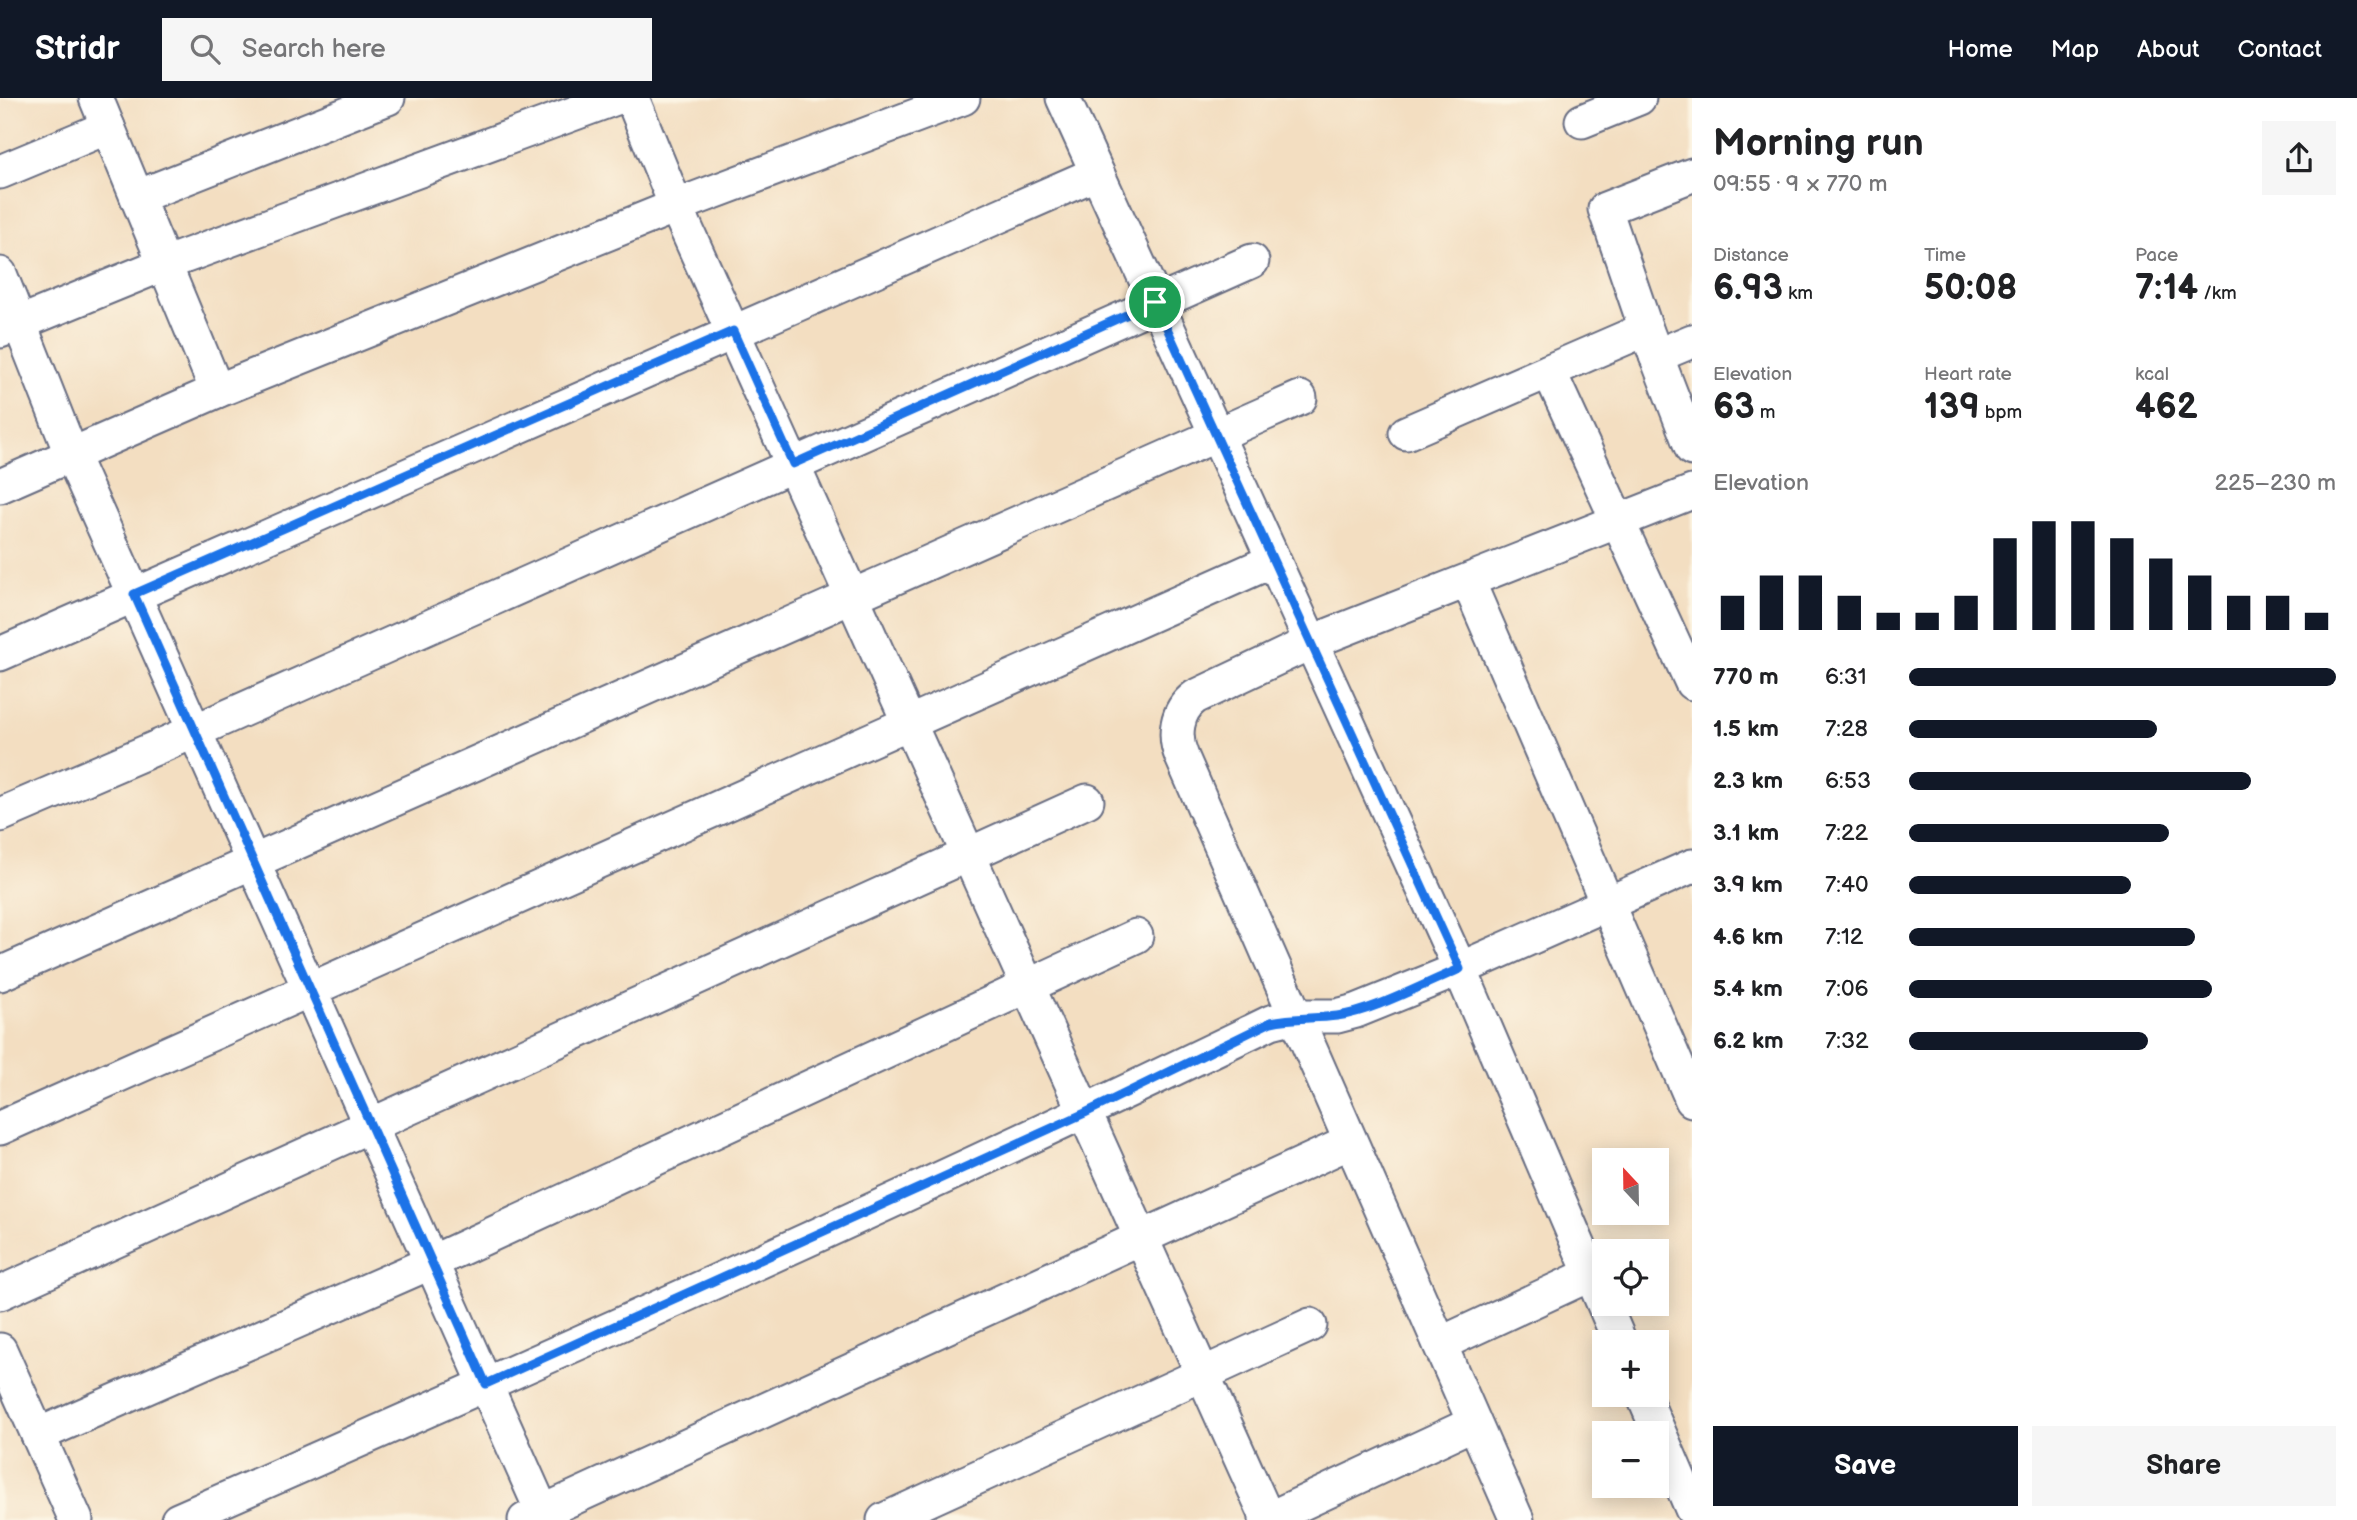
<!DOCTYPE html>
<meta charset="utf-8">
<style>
body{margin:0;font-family:"Balsamiq Sans",sans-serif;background:#f6f6f6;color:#202124;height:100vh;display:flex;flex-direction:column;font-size:26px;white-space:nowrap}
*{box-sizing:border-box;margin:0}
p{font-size:23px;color:#757577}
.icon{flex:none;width:38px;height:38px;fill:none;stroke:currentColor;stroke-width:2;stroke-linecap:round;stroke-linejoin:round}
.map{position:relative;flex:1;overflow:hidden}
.panel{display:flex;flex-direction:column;background:#fff;width:665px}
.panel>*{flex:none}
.needle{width:46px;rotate:338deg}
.controls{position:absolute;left:1592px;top:1050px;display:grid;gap:14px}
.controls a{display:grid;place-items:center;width:77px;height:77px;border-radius:0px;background:#fff;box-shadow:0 4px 18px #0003;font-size:35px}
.pin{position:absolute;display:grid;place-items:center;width:60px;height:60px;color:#fff;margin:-30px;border:4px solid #fff;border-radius:50%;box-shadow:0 2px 7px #0007}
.round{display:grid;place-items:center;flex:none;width:74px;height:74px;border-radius:0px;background:#f6f6f6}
.summary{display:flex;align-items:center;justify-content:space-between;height:119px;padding:0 21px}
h1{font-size:38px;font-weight:600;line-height:52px}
.metrics{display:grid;grid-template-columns:repeat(3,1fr);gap:10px;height:119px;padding:7px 21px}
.metrics div{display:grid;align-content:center}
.metrics b{font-size:35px;font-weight:600}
.metrics small{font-size:19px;font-weight:400}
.metrics p{font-size:19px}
.chart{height:196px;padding:14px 21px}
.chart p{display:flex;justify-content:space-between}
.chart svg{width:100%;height:126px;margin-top:7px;stroke:#111827;stroke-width:6}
.primary-button{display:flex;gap:14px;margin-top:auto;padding:14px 21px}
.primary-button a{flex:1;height:80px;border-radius:0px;background:#111827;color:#fff;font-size:28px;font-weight:600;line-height:80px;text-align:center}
.primary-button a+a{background:#f6f6f6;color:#202124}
ul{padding:0 21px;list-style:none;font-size:23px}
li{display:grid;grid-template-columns:112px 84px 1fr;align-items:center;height:52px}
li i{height:18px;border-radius:9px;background:#111827}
header{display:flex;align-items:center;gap:42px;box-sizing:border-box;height:98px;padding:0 35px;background:#111827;color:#fff}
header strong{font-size:33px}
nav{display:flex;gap:38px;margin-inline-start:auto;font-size:24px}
.search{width:490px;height:63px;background:#f6f6f6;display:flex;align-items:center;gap:18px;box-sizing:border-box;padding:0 24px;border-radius:0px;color:#757577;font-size:26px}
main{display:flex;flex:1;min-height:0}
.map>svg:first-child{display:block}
</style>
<header>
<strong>Stridr</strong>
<div class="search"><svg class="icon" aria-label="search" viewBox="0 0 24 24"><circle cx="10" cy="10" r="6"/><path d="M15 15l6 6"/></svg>Search here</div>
<nav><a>Home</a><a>Map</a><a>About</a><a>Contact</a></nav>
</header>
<main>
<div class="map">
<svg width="1692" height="1422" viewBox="0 0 1692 1422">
<rect width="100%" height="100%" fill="#fcf5e5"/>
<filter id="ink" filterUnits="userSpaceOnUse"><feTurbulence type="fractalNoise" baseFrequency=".0143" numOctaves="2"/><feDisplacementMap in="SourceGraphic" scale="14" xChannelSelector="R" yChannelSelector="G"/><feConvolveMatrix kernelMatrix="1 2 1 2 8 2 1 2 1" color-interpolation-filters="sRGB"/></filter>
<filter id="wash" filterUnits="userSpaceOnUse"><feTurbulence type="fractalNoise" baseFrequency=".00686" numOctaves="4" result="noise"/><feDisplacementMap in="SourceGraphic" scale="28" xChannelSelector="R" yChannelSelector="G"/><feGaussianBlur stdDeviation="1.57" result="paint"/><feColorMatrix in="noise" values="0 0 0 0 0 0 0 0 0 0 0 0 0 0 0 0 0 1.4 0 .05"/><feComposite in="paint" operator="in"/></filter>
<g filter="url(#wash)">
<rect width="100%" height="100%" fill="#f3dec1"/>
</g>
<g filter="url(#ink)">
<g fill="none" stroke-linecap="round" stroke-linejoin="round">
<g stroke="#676c81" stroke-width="37">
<g id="street">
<path d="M96,0L217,293"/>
<path d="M632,0L676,108L1268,1421"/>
<path d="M1063,0L1460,871L1620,1244"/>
<path d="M1582,23L1639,0"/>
<path d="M0,74L108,29"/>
<path d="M1692,77L1605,111L1646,231L1692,351"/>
<path d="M137,99L388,0"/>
<path d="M0,176L72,358L546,1422"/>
<path d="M0,233L164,166L616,0"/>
<path d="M1656,258L1692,243"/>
<path d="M1549,273L1692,585"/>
<path d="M1406,335L1646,231"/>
<path d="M0,388L217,293L676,108L963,0"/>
<path d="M1468,483L1692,1002"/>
<path d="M0,556L1097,75"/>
<path d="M0,717L195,633L1252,163"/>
<path d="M0,876L1300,300"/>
<path d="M0,1030L1272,463"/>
<path d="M0,1195L1087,703"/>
<path d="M1440,1246L1591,1176"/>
<path d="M0,1252L76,1422"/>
<path d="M1643,1297L1692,1411"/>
<path d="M38,1337L432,1164L1136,838"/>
<path d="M178,1422C545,1261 911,1099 1271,924L1295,918H1337L1356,913L1460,871L1692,768"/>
<path d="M525,1422L1350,1044"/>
<path d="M884,1422L1310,1227"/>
<path d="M1266,1422L1474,1325"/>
<path d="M1517,1422L1182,659C1173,638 1176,613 1195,599L1309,545L1692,394"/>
</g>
</g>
<use href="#street" stroke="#fff" stroke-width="33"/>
</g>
</g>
<g fill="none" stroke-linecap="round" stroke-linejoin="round" filter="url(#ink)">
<g stroke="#fff" stroke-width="14">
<path id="route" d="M1155,204L1460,871C1425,885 1372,914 1337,918C1314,921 1294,919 1271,924L1085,1015L486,1286L134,496L733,233L793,366Z"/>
</g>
<use href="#route" stroke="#1a73e8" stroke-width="9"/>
</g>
</svg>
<div class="controls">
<a><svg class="needle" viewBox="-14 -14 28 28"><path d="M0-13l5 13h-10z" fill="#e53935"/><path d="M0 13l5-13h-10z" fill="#757577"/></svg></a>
<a><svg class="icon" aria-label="locate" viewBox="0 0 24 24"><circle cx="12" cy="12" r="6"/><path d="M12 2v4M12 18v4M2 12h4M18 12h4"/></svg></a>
<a>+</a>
<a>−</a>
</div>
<div class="pin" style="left:1155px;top:204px;background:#1e9e55"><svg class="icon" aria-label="arrive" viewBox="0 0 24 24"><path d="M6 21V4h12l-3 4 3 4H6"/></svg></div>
</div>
<section class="panel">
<div class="summary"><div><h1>Morning run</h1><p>09:55 · 9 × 770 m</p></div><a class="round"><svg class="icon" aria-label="share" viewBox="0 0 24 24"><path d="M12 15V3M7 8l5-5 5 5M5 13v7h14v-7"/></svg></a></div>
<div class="metrics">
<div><p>Distance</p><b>6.93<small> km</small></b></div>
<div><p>Time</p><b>50:08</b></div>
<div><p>Pace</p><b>7:14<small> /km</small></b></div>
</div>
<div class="metrics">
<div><p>Elevation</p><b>63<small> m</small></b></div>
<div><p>Heart rate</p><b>139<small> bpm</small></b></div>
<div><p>kcal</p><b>462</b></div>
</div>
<div class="chart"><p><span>Elevation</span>225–230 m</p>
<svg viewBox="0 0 160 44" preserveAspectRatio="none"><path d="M5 44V32M15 44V25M25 44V25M35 44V32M45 44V38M55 44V38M65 44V32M75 44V12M85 44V6M95 44V6M105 44V12M115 44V19M125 44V25M135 44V32M145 44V32M155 44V38"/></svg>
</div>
<ul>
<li><b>770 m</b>6:31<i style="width:100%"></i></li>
<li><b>1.5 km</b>7:28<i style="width:58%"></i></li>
<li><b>2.3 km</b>6:53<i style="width:80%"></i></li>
<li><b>3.1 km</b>7:22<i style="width:61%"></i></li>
<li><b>3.9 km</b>7:40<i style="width:52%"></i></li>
<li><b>4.6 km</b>7:12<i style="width:67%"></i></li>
<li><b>5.4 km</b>7:06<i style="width:71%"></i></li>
<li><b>6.2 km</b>7:32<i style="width:56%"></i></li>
</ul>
<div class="primary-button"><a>Save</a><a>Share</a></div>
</section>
</main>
